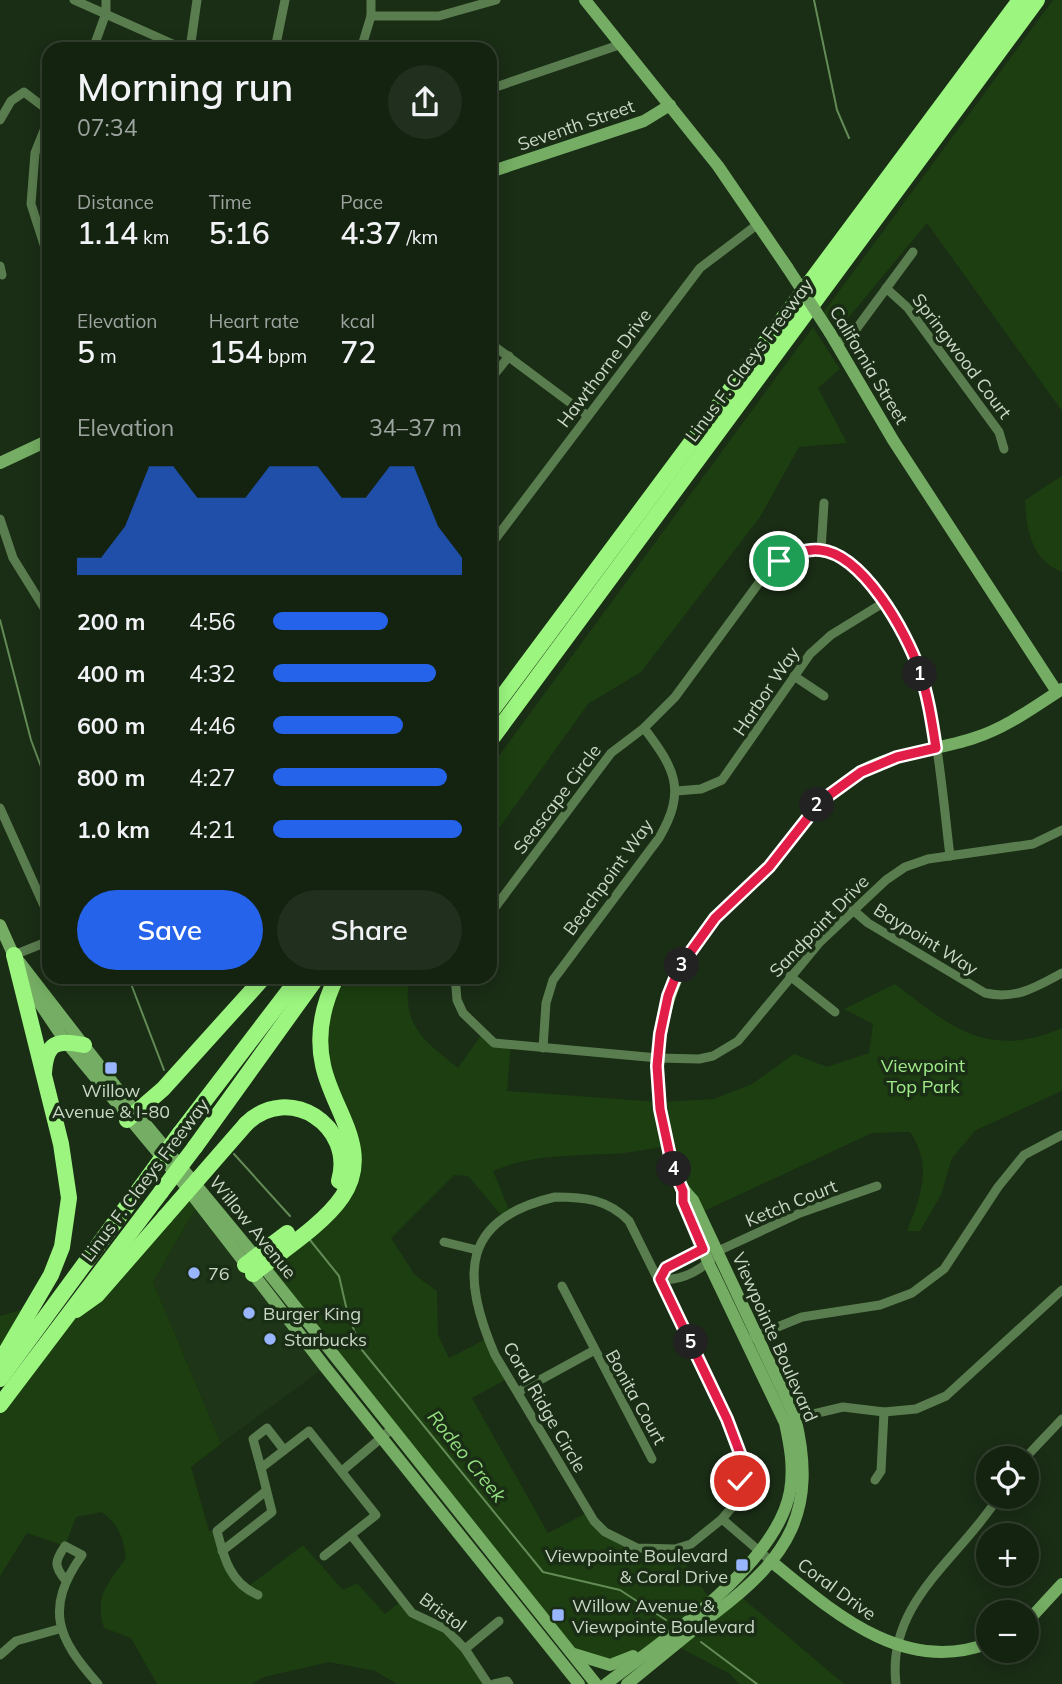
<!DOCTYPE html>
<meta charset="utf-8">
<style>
body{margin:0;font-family:Mulish,sans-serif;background:#212f1e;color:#f1f3f6;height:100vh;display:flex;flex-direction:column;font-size:26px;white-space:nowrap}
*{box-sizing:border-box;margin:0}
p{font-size:23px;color:#9da49f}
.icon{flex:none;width:38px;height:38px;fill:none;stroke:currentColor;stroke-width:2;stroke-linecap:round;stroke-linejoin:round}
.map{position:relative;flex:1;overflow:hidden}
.drawer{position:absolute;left:42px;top:42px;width:455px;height:942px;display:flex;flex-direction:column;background:#142210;border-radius:21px;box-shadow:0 4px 18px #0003,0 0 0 2px #333f30}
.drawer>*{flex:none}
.fabs{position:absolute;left:976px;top:1446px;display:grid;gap:14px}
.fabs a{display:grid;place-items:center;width:63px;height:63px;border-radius:50%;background:#142210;box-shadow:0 4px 18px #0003,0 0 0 2px #333f30;font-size:35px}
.pin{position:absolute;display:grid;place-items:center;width:60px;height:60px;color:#fff;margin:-30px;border:4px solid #fff;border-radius:50%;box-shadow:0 2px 7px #0007}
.km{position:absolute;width:35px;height:35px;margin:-18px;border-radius:50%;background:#222;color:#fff;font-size:19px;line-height:35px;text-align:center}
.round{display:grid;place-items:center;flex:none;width:74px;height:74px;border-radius:37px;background:#212f1e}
.summary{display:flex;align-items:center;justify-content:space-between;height:119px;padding:0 35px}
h1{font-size:38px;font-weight:600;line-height:52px}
.stats{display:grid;grid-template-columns:repeat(3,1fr);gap:10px;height:119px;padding:7px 35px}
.stats div{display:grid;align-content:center}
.stats b{font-size:30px;font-weight:600}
.stats small{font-size:19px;font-weight:400}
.stats p{font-size:19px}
.chart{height:196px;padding:14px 35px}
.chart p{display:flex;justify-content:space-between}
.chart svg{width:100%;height:126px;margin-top:7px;fill:#2563eb;opacity:.7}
.button{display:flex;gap:14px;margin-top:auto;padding:14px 35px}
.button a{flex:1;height:80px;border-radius:42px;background:#2563eb;color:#fff;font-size:28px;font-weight:600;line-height:80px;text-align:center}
.button a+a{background:#212f1e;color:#f1f3f6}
ul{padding:0 35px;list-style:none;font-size:23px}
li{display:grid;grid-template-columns:112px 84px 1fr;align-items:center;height:52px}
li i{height:18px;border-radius:9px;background:#2563eb}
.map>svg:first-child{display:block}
</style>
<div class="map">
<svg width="1062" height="1684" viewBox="0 0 1062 1684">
<rect width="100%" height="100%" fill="#1a2d15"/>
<path fill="#1e3517" d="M198,1204L325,1367L221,1444L153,1282Z"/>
<g fill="#1c3e10">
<path d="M1053,0H1062V411L927,223L839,329L823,313Z"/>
<path d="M813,327L840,369L818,388L847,443L799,447L760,517L641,672L588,704L490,841V768Z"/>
<path d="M1062,476V572C1032,561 1026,530 1025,500Z"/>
<path d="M343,977H409C402,1027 423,1039 458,1068L482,1034L511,1045L507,1091L660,1102L714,1099L752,1084L794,1054L827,1067L869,1053L873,1024L844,1009L895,984C951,1027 988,1060 1062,1028V1091L976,1130L952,1158L941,1195L920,1231H907C921,1196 933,1166 910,1132L872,1133L700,1213L668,1146C648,1149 627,1154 607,1154C567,1156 531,1155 493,1171L510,1212L502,1216L468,1176L454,1175L391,1238L415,1275L437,1291L438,1335L449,1358L488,1338L509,1378L472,1398L548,1533L588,1512L594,1521L637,1548L675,1549L711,1600L643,1655L620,1663L572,1653L263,1266L336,1206L354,1164L320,1043Z"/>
<path d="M188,1190L198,1204L153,1282L221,1444L191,1467L209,1531H217L227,1567L245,1589L303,1545L343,1590L357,1583L385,1614L402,1600L412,1613L446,1629L488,1684H397L375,1671L329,1662L264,1677L252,1684H157L131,1638L104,1628C94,1595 108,1584 126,1558C123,1537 119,1525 102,1512L76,1517L65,1546L27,1533L0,1576V1405L54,1330Z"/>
<path d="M37,1305L0,1379V1316Z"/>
<path d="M740,1596L844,1684H739L730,1674L675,1645Z"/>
</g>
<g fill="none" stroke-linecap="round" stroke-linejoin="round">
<g stroke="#638b56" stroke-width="2">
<path d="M814,0L837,110L849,138"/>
<path d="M0,620L31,740L49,788"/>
<path d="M128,976L164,1070"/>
<path d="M234,1154L290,1216"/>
<path d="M310,1240L339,1276L348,1315L362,1350L543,1572L620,1590L666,1620"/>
<path d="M701,1642L757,1684"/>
</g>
<g stroke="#5a7d4f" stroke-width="9">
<path d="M74,0L184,49"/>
<path d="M371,16H439L496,0"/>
<path d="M93,49L106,13V0"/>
<path d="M190,49L197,0"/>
<path d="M275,49L285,0"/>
<path d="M361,49L371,16V0"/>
<path d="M490,89L619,45"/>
<path d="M49,118L35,153L31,204L49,260"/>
<path d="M0,120L11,101L24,92L49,111"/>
<path d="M0,266L2,275"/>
<path d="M886,288L908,308L999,432L1004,449"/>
<path d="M490,343L588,416"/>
<path d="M837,344L854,332L913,252"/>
<path d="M490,380L509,356"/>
<path d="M0,519L13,558L49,616"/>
<path d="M490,546L700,268L758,224"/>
<path d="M821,550L824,503"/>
<path d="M794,676L824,696"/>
<path d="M676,791L701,789L722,780L810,654L831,635L883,603"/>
<path d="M0,808L49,917"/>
<path d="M853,910L868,923L985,993C1016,1000 1036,987 1062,973"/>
<path d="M490,914L611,753L644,728L675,697L769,569C851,501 916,645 930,708C940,756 944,807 950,856"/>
<path d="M14,955L49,941"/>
<path d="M455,976L457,1000L463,1013L494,1043L658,1058L699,1059L713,1056L738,1041L820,942L886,880L905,867L928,859L1033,844L1062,830"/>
<path d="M790,976L835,1012"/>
<path d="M543,1048L546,1003L553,980L659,838C687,790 675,769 644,728"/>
<path d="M555,1197C585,1197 607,1199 629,1221L727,1419L741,1456L740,1481L738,1500L722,1519L691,1544L675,1549L637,1548L605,1532L594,1521L495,1355C461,1276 460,1219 555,1197Z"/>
<path d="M444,1242L477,1250"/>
<path d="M703,1249L718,1251C706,1268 682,1282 660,1279L666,1268Z"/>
<path d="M718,1251L800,1213L877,1186"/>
<path d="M562,1286L652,1459"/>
<path d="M753,1337L802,1317L880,1305L912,1293L944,1269L998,1187L1024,1155L1062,1135"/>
<path d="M518,1392L593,1351"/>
<path d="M792,1419L843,1407L884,1412L916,1409L946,1396L1062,1290"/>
<path d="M1025,1458L1062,1419"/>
<path d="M261,1468L253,1439L267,1428L284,1450"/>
<path d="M342,1471L393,1428"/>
<path d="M875,1480L881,1471L884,1412"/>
<path d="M722,1519L772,1562"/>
<path d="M351,1535L412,1613L446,1629L465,1649L488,1684"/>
<path d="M222,1551L272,1512L261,1468L309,1431L376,1515L324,1556"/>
<path d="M66,1581C54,1566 54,1562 65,1546L82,1555C44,1609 57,1638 98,1684"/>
<path d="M258,1595C230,1583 224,1558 217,1531L266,1491"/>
<path d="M465,1649L499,1621"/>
<path d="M0,1655L16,1641L59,1629"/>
<path d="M494,1684L507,1681L509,1684"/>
<path d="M896,1684C886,1601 961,1558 999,1496"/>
</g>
<g stroke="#74ad63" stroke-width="12">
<path d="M585,0L718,166L787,267"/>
<path d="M490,172L644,121L670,105"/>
<path d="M830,333L893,440L1057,692"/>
<path d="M0,463L49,440"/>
<path d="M0,925L17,963"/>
<path d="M14,955L130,1105L263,1266L596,1684"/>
<path d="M24,980L65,1041L183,1183L325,1367L579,1684"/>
<path d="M772,1562C833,1612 904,1676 989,1643"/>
<path d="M1027,1622L1062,1584"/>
<path d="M574,1654L610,1665L633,1656"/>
<path d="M606,1684C663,1640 777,1565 790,1491C794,1467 790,1446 785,1423L709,1264L683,1202V1191"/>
<path d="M627,1684C656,1661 685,1636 715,1613C789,1557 818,1511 795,1417L693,1200C674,1182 670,1157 665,1133C648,1056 661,980 714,920C731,900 753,884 771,864C800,829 818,799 858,773C893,752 936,751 974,738C1006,728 1034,707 1062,689"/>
</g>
<g stroke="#9bf57f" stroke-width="16">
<path d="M490,713L1020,0"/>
<path d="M490,741L1037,0"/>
<path d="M44,1073C46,1043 56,1039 84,1045"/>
<path d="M127,1120L163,1089L265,976"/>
<path d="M246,1124C289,1082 355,1126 339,1181"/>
<path d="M180,1133L300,976"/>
<path d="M195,1147L318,976"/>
<path d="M245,1265L287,1233"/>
<path d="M253,1274C280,1252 323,1225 342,1197C374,1150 332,1110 323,1065C316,1034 323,1004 337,976"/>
<path d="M76,1310L97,1295L165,1217"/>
<path d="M0,1362L51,1275L62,1247L69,1198L61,1144L14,955"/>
<path d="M0,1379L149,1176"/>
<path d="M0,1405L161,1192"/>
</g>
<path stroke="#74ad63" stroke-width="12" d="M787,267L830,333"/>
<g stroke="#9bf57f" stroke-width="16">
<path d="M149,1176L180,1133"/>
<path d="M161,1192L195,1147"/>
<path d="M165,1217L246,1124"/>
</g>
</g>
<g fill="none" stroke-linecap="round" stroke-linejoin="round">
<g stroke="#fff" stroke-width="14">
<path id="route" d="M740,1481L741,1456L727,1419L660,1279L666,1268L703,1249L683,1202V1191L672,1165L660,1109L657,1066L660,1034L668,996L679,968L715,918L769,867L821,801L861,772L897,757L936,748C932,722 928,695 919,669C906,632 863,554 820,550C806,548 791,555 779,561"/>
</g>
<use href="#route" stroke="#e11d48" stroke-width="9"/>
</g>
<g fill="#98b5fd" stroke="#1a2d15" stroke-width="2.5">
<rect x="104" y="1061" width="14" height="14" rx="3.5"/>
<circle cx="194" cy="1273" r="7"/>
<circle cx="249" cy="1313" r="7"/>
<circle cx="270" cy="1339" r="7"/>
<rect x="735" y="1558" width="14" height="14" rx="3.5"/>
<rect x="551" y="1608" width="14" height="14" rx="3.5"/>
</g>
<g text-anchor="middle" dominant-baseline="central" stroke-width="7" stroke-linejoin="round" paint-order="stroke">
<g font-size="18" fill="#cbd7c7" stroke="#1a2d15">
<text transform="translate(576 125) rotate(-19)">Seventh Street</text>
<text transform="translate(962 356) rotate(53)">Springwood Court</text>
<text transform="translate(749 360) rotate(-53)">Linus F. Claeys Freeway</text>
<text transform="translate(869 365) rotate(59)">California Street</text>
<text transform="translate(604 368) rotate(-53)">Hawthorne Drive</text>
<text transform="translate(766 691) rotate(-56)">Harbor Way</text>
<text transform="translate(557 799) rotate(-53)">Seascape Circle</text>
<text transform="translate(608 877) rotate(-54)">Beachpoint Way</text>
<text transform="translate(819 926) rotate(-46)">Sandpoint Drive</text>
<text transform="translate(926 939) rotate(32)">Baypoint Way</text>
<text transform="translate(145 1180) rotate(-53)">Linus F. Claeys Freeway</text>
<text transform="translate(791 1203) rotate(-22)">Ketch Court</text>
<text transform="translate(253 1227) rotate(51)">Willow Avenue</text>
<text transform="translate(775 1337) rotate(66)">Viewpointe Boulevard</text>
<text transform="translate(636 1397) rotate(61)">Bonita Court</text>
<text transform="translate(545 1407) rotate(60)">Coral Ridge Circle</text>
<text transform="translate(837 1589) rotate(36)">Coral Drive</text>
<text transform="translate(443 1612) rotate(36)">Bristol</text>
</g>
<g font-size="18" fill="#a1ea8b" stroke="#1a2d15">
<text x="923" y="1065">Viewpoint<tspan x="923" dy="21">Top Park</tspan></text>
</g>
<g font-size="18" fill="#cbd7c7" stroke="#1a2d15" text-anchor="start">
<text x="111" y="1090" text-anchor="middle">Willow<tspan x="111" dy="21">Avenue &amp; I-80</tspan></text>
<text x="208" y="1273">76</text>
<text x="263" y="1313">Burger King</text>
<text x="284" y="1339">Starbucks</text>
<text x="728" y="1555" text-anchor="end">Viewpointe Boulevard<tspan x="728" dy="21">&amp; Coral Drive</tspan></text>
<text x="572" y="1605">Willow Avenue &amp;<tspan x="572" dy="21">Viewpointe Boulevard</tspan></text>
</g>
<g font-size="19" font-style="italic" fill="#96df80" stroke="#1a2d15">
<text transform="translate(467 1456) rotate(51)">Rodeo Creek</text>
</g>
</g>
</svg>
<div class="fabs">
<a><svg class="icon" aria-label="locate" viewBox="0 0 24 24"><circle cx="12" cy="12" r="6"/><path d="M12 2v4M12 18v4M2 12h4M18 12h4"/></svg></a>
<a>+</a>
<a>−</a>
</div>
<div class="pin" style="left:779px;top:561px;background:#1e9e55"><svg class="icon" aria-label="arrive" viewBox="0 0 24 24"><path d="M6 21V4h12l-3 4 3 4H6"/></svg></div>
<div class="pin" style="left:740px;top:1481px;background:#d93025"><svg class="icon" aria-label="check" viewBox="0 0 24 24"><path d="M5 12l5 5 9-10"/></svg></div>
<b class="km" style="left:920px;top:674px">1</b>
<b class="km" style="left:817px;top:805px">2</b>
<b class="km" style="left:682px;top:965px">3</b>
<b class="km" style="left:674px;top:1169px">4</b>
<b class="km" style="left:691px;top:1342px">5</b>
<section class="drawer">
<div class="summary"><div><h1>Morning run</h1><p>07:34</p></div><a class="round"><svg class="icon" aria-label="share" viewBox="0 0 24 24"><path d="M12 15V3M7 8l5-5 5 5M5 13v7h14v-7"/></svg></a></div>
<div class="stats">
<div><p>Distance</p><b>1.14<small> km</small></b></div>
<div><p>Time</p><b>5:16</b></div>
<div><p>Pace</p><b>4:37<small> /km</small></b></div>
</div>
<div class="stats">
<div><p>Elevation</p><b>5<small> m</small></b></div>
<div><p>Heart rate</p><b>154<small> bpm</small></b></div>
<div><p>kcal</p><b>72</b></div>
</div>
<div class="chart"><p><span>Elevation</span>34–37 m</p>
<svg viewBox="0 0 160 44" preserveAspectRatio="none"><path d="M0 44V38L10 38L20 27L30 6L40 6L50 17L60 17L70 17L80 6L90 6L100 6L110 17L120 17L130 6L140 6L150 27L160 38V44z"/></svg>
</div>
<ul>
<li><b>200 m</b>4:56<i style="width:61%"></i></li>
<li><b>400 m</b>4:32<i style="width:86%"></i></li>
<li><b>600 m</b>4:46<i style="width:69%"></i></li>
<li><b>800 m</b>4:27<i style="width:92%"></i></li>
<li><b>1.0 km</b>4:21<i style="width:100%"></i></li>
</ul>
<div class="button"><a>Save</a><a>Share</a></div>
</section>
</div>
